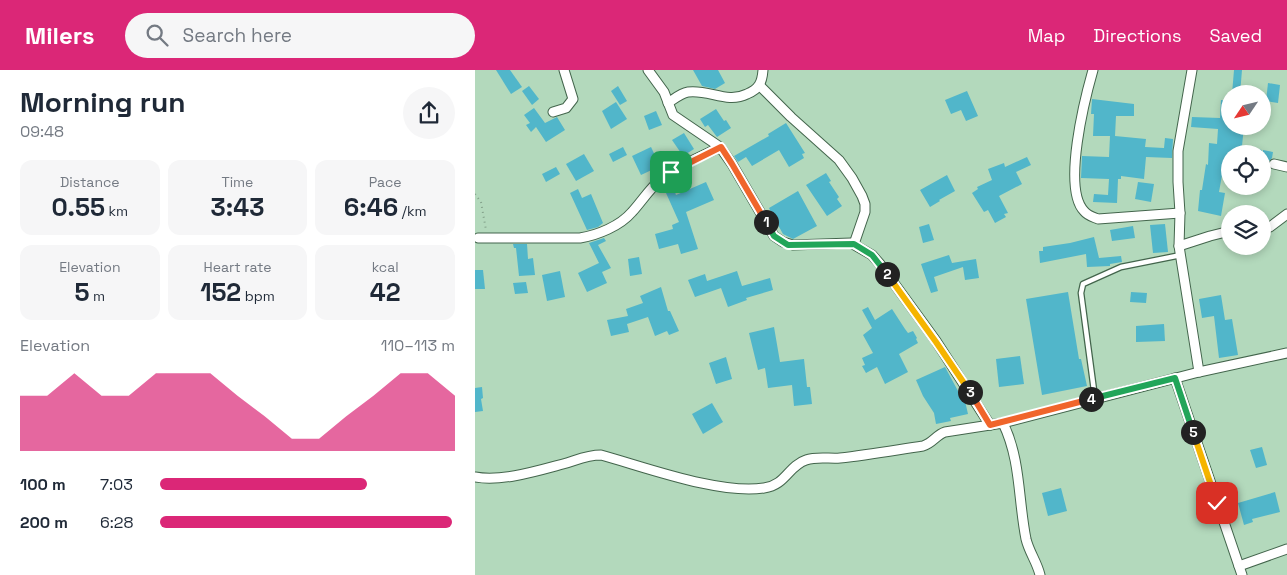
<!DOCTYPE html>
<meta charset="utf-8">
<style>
body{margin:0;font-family:"Space Grotesk",sans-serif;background:#f6f6f7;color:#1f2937;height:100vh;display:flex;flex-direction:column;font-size:19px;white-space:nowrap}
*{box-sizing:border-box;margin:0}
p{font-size:16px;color:#747a83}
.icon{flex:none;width:28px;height:28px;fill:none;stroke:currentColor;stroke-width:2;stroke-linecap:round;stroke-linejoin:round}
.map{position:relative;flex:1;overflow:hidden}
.details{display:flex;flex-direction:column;background:#fff;width:475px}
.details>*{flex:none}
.needle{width:32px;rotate:235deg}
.buttons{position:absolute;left:746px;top:15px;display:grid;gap:10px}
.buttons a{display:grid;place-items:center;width:50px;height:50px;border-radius:50%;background:#fff;box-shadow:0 2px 8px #0003;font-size:25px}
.pin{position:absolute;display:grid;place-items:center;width:42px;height:42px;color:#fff;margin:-21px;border-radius:10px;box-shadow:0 2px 8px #0006}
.km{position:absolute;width:25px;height:25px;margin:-12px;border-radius:50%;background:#222;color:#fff;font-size:14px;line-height:25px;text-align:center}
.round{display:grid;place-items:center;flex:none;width:52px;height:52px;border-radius:26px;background:#f6f6f7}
.summary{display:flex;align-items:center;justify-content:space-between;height:85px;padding:0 20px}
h1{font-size:28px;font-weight:800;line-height:38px}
.metrics{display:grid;grid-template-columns:repeat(3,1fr);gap:8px;height:85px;padding:5px 20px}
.metrics div{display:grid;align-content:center;border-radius:12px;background:#f6f6f7;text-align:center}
.metrics b{font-size:25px;font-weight:800}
.metrics small{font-size:14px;font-weight:400}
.metrics p{font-size:14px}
.chart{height:140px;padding:10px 20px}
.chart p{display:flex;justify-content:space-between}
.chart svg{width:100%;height:90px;margin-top:5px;fill:#db2777;opacity:.7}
ul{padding:0 20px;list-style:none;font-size:16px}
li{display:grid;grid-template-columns:80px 60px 1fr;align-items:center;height:38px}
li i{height:12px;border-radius:6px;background:#db2777}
header{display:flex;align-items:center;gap:30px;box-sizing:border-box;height:70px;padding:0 25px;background:#db2777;color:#fff}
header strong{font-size:24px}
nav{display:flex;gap:28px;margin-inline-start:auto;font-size:18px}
.search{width:350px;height:45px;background:#f6f6f7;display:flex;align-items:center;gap:12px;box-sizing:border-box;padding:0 18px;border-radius:28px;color:#747a83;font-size:19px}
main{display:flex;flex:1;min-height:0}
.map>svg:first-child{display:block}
</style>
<header>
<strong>Milers</strong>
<div class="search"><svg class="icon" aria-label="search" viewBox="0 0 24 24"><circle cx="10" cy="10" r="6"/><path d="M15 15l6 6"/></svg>Search here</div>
<nav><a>Map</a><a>Directions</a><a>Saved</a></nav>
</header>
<main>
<section class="details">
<div class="summary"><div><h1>Morning run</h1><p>09:48</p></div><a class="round"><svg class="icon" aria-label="share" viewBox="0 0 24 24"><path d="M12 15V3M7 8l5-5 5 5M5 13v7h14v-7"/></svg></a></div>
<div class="metrics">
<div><p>Distance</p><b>0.55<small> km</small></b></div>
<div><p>Time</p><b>3:43</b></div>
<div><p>Pace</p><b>6:46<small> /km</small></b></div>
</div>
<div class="metrics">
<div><p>Elevation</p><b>5<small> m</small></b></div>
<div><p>Heart rate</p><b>152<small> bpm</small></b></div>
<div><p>kcal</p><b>42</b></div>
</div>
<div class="chart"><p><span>Elevation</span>110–113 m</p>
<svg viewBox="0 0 160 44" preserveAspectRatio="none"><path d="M0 44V17L10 17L20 6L30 17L40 17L50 6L60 6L70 6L80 17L90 27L100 38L110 38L120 27L130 17L140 6L150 6L160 17V44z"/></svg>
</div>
<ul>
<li><b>100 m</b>7:03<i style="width:70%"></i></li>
<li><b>200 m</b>6:28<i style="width:99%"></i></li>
</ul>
</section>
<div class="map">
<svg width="812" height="505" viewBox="0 0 812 505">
<rect width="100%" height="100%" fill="#b3d9bc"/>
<g fill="#51b6ca">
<path d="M21,0H35L47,17L36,24Z"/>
<path d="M218,0H243L250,13L240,19L227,16Z"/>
<path d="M759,0H767L765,24H757Z"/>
<path d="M793,13L805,15L803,33L791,31Z"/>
<path d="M54,16L64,29L57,35L47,21Z"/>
<path d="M143,16L152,31L145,35L136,21Z"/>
<path d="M492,21L503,46L491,51L486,40L476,44L470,30Z"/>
<path d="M617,29L659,34V46H641L640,66L671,69L670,77L689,78L690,68L698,69L697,88L671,87L669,109L646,106V109H643L642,133L618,132L619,124L633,125L634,109L606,108L607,86L634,87L635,66H618L619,44H616Z"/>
<path d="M746,30L755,31V56H769L767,76L787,80V84H755L754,94H749L744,122L750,123L746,146L723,141L725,120H727L731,94L733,95L734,73L742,74L743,59L716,57L717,47L745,48Z"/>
<path d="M141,32L152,49L136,59L127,41Z"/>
<path d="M59,38L70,53L82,47L90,60L71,72L61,57L56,62L51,55L55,53L49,45Z"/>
<path d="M241,39L249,51L251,50L256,58L242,67L233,55L230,57L225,49Z"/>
<path d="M181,41L187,55L174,60L169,46Z"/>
<path d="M311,53L330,83L327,84L329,88L314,97L304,80L277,96L271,87L263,92L259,86L294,66L293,64Z"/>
<path d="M209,63L219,79L208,86L197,70Z"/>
<path d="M148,77L152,85L138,92L134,84Z"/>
<path d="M176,77L185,96L166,105L157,86Z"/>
<path d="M788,80L798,82L797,88L793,93L794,98L788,103Z"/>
<path d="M109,84L119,101L101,111L91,94Z"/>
<path d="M552,87L556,95L541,102L547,114L524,126L533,143L529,144L531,147L520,153L513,140L509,142L497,123L503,119L502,117L517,110L513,99L529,93L530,97Z"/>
<path d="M81,97L85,104L71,112L67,104Z"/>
<path d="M351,103L356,111L354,112L364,127L362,129L367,136L352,146L331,115Z"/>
<path d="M472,105L480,121L464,130L465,131L455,137L445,120Z"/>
<path d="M231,112L239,130L211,142L223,179L206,184L203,174L184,179L180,164L198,159L197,155L204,152L191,123L199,119L201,125Z"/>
<path d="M663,112L679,114L676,132L660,129Z"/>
<path d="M103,119L107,128L116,124L128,153L123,157L112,160L95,123Z"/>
<path d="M323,121L342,156L318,169L308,164L303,155L301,156L294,145L297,144L294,138Z"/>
<path d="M454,154L459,170L448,173L444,157Z"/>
<path d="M690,154L693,182L678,183L675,155Z"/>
<path d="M658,156L660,168L637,171L635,160Z"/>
<path d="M619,167L624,188L646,186L647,192L635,194V196L612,197L611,184L565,193L564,181H568V177L595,173Z"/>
<path d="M129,168L131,171L123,175L136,198L127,202L132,213L112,222L103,203L124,193L114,173Z"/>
<path d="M38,174H52L53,189L58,188L60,205L44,206L41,178H39Z"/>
<path d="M474,185L477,193L501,189L504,208L490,210L488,197L459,207L463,221L456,223L446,194Z"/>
<path d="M164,187L167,204L155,206L153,189Z"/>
<path d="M0,200H8L10,219H0Z"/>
<path d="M85,201L90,227L72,231L67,205Z"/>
<path d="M262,201L267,216L295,208L298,220L271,228L272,230L253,237L246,218L220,227L213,210L230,204L232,211Z"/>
<path d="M51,212L53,223L40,224L38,213Z"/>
<path d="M186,217L193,241H195L204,261L194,265L192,261L180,266L173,247L152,254L154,262L136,266L132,250L153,246L151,239L168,233L165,226Z"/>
<path d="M593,222L604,289H606L612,316L567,325L551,229Z"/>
<path d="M656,222L672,223L671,233L655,232Z"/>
<path d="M746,225L750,250L757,249L763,285L744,288L739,246L727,248L724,229Z"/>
<path d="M393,237L400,250L417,239L430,259L433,263L438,261L442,268L441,269L443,273L424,284L433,302L410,314L402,297L391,303L387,296L390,295L387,288L398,283L388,265L397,258L387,240Z"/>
<path d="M689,254L690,271L661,272V256Z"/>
<path d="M299,257L305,292L329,289L332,317H335L337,334L319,336L317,315L293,318L290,298L283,300L274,263Z"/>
<path d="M545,286L549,314L524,317L521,289Z"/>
<path d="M251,287L257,309L241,314L234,293Z"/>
<path d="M470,297L489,332L490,331L493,344L475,348L476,351L461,354L459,343L448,326L441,310Z"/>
<path d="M7,317L8,328L6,329L8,341L0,342V318Z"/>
<path d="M237,333L248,352L228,364L217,344Z"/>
<path d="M787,377L792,395L781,398L775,380Z"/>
<path d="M586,418L592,441L573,446L567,423Z"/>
<path d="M800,422L805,442L777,449L778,452L769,455L763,433Z"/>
</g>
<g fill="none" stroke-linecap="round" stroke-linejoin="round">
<g stroke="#43654c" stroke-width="7">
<path id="service" d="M620,328L606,223L608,214L646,197L706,185"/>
</g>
<g stroke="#43654c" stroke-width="11">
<g id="minor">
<path d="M173,0L189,22L198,45L245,77L257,94L299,166L308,172L318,175L376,173L397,185L405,194L461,271L515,355"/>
<path d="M618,0C610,28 587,118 609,141C613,146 618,147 623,149L705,143"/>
<path d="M717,0L703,81V112L705,143L704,176L724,302"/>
<path d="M285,16L316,47L364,90L377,108L387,126L390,134V142L379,174"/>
<path d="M193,33C199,29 206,23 213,22C234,19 252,34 272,24C284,19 287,13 288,0"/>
<path d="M78,42L91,38L98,29L89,0"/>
<path d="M799,94L812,97"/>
<path d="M788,159L795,157L812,144"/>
<path d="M3,168H105C123,165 145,156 157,142C167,131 175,118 187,108C204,95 226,87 245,77"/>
<path d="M704,176L735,166L755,161"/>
<path d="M700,308L767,505"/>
<path d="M528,353C546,390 543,429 551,469C554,482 562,492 565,505"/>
<path d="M0,407C26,412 62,401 88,394C102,390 112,385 126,385C170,397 245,425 289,418C311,415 313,396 331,390C342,386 355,389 365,388C393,385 421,380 448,376C458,373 461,365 470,362L528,353L724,302L812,283"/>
<path d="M764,496L812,479"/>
</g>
</g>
<path stroke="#83a18a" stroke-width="2" stroke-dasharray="1 4" stroke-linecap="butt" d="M0,124L6,132L11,160"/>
<use href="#service" stroke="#fff" stroke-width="4.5"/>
<use href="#minor" stroke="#fff" stroke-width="9"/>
</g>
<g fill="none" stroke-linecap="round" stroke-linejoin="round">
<g stroke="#fff" stroke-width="10">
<path id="split-1" d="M196,102L246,77L257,94L291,152"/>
</g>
<g stroke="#fff" stroke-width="10">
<path id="split-2" d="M291,152L299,166L313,175L379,174L397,185L412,204"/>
</g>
<g stroke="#fff" stroke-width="10">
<path id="split-3" d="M412,204L461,272L495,322"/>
</g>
<g stroke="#fff" stroke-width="10">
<path id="split-4" d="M495,322L515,355L616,329"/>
</g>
<g stroke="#fff" stroke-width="10">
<path id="split-5" d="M616,329L700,308L718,362"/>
</g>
<g stroke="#fff" stroke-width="10">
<path id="split-6" d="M718,362L742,433"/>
</g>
<use href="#split-1" stroke="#f0652b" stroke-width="6"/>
<use href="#split-2" stroke="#22a559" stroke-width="6"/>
<use href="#split-3" stroke="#f5b400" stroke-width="6"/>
<use href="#split-4" stroke="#f0652b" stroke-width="6"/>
<use href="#split-5" stroke="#22a559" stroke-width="6"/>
<use href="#split-6" stroke="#f5b400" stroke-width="6"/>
</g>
</svg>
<div class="buttons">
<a><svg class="needle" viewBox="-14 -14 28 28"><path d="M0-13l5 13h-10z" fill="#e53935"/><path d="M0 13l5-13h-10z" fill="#747a83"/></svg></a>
<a><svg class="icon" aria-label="locate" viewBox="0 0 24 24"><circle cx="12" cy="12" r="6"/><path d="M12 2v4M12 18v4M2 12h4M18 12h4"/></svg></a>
<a><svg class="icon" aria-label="layers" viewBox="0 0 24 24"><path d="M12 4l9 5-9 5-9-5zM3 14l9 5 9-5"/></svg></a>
</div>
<div class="pin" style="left:196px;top:102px;background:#1e9e55"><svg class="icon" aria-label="arrive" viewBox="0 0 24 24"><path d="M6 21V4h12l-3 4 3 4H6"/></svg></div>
<div class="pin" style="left:742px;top:433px;background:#d93025"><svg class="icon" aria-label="check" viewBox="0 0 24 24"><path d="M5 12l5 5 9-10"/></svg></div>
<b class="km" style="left:291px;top:152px">1</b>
<b class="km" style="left:412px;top:204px">2</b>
<b class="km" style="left:495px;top:322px">3</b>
<b class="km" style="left:616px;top:329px">4</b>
<b class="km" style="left:718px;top:362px">5</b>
</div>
</main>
